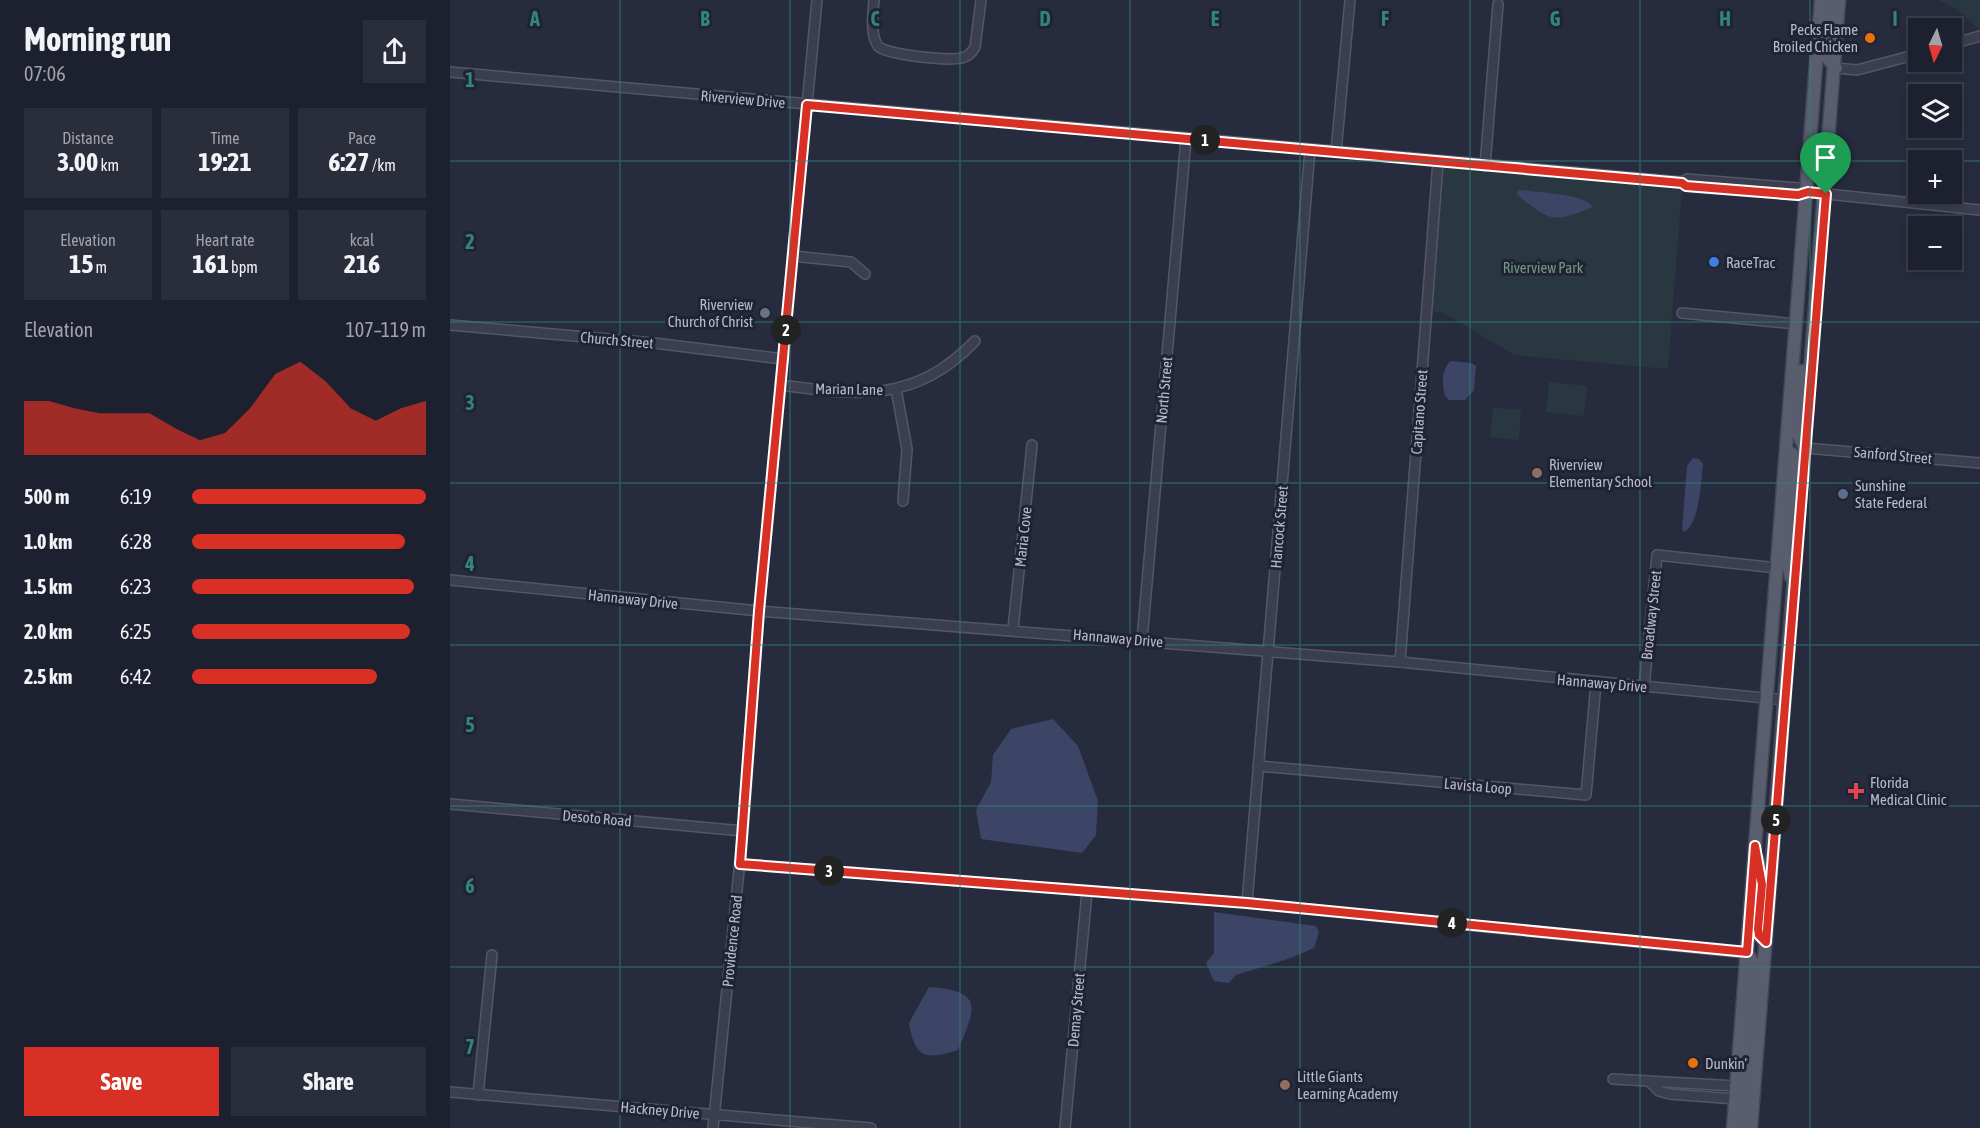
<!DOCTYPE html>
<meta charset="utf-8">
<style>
body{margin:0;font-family:"Asap Condensed",sans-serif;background:#2a2d3a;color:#f1f3f6;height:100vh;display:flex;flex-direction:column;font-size:22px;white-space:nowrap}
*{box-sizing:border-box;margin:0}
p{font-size:20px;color:#a0a3aa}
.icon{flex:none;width:33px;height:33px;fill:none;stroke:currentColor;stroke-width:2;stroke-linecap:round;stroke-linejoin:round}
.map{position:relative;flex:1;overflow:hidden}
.side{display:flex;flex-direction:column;background:#1d202e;width:450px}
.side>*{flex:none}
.needle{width:39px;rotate:185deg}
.tools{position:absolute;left:1458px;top:18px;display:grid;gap:12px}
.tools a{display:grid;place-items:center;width:54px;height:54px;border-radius:0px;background:#1d202e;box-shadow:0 3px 9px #0003,0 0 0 2px #3b3e4a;font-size:30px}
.pin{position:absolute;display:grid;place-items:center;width:51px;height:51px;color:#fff;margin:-62px -26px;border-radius:50% 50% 50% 0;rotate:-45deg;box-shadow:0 0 6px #0007}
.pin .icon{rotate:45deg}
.km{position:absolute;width:30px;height:30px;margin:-15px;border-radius:50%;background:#222;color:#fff;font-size:16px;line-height:30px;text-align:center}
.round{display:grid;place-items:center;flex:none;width:63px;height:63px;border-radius:0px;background:#2a2d3a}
.overview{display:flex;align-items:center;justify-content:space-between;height:102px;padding:0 24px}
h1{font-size:33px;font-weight:700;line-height:45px}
.figures{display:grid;grid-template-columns:repeat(3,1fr);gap:9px;height:102px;padding:6px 24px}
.figures div{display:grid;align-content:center;border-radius:0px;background:#2a2d3a;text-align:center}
.figures b{font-size:26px;font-weight:700}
.figures small{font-size:16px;font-weight:400}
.figures p{font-size:16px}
.chart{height:168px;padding:12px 24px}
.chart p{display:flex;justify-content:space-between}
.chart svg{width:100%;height:108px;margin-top:6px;fill:#d93025;opacity:.7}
.button{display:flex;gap:12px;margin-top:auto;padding:12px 24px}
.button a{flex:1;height:69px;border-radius:0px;background:#d93025;color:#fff;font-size:24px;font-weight:700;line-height:69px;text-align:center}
.button a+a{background:#2a2d3a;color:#f1f3f6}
ul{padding:0 24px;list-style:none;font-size:20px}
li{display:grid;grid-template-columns:96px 72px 1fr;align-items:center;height:45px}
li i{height:15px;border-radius:8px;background:#d93025}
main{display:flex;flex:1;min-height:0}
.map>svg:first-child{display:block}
</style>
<main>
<section class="side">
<div class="overview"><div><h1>Morning run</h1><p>07:06</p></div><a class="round"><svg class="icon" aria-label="share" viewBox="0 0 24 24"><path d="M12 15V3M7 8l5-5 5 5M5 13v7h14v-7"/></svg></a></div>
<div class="figures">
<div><p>Distance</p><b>3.00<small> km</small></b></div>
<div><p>Time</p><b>19:21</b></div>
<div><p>Pace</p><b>6:27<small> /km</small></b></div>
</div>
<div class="figures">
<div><p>Elevation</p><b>15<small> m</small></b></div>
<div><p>Heart rate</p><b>161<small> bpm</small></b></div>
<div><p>kcal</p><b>216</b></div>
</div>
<div class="chart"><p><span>Elevation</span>107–119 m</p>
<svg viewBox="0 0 160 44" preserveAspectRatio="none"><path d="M0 44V22L10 22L20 25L30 27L40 27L50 27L60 33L70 38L80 35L90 25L100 11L110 6L120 14L130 25L140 30L150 25L160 22V44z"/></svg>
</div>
<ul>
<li><b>500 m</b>6:19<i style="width:100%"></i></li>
<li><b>1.0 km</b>6:28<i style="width:91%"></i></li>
<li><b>1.5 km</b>6:23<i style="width:95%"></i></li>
<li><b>2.0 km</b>6:25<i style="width:93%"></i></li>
<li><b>2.5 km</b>6:42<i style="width:79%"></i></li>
</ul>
<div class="button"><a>Save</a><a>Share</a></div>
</section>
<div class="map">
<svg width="1530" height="1128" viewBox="0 0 1530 1128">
<rect width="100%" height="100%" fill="#272b3e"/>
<g fill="#293840">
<path d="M1489,0H1530V30L1505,8Z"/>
<path d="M991,167L1232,189L1218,369L1064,355L994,313L979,311Z"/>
<path d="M1099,382L1137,386L1134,416L1096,412Z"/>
<path d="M1043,407L1071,410L1069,440L1040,437Z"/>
</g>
<g fill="#3d4566">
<path d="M1070,190C1086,192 1137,194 1143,207C1105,222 1103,223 1070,197L1066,193Z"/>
<path d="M1001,361L1021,363L1026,366L1024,390L1015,400H999L995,396C992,384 991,369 1001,361Z"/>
<path d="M1243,458L1249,459L1253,464C1251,482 1250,523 1234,532L1232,529L1237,466Z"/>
<path d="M603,719L628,746L648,801L646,835L632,853L531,839L526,810L541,782L543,755L561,729Z"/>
<path d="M764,912L866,926L869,932L864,948L838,959L786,975L779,983L764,981L756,963L764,953Z"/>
<path d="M479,987C534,991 526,1007 508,1050C476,1060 465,1059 459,1023Z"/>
</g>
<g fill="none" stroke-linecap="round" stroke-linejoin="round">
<g stroke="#535666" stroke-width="12">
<g id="minor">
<path d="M424,0C423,13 420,35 428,46C436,55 498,61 511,58C517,57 522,53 525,47L531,0"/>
<path d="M1502,44L1530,36"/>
<path d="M1386,68L1407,70L1468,54"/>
<path d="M0,72L1232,182L1236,186L1348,195L1358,192"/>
<path d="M886,152L900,0"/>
<path d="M1035,166L1048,4"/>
<path d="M1232,182L1237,179L1349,188L1358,192L1530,210"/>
<path d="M343,256L401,262L415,274"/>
<path d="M1232,313L1347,324"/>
<path d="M0,325L204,343L333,359"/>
<path d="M331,385C410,396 465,403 525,341"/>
<path d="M446,389L457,449L453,501"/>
<path d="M1355,448L1530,463"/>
<path d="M0,580L309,611L950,662L1335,700"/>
<path d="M563,629L582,445"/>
<path d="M692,640L736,139"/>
<path d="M950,662L988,162"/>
<path d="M1194,687L1207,555L1327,568"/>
<path d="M808,766L1136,795L1146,683"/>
<path d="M0,804L293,831"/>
<path d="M290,864L797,903L1297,953"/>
<path d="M797,903L860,150"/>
<path d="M1163,1079L1286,1086"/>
<path d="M1199,1081L1209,1091L1220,1094L1285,1099"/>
<path d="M0,1092L421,1128"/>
<path d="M28,1095L42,955"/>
<path d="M263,1128L293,831L309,611L367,0"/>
<path d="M615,1128L637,892"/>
</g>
</g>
<g stroke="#444758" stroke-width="15">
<g id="major">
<path d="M1376,0L1379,8L1376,56L1386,68"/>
<path d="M1351,371L1347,431L1355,448"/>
<path d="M1337,451L1342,454L1344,463L1337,560L1341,577"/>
<path d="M1309,861L1312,885L1308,929L1309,935L1316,942"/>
<path d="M1297,953L1305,966L1300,1030L1303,1047"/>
<path d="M1296,1038V1085L1304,1091"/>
<path d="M1286,1086C1299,1095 1293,1114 1292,1128"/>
<path d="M1283,1128L1371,0"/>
<path d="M1301,1128L1389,0"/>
</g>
</g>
<use href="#minor" stroke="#3b3e4f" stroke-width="9"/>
<use href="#major" stroke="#595d6e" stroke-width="12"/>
</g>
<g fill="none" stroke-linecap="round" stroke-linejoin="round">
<g stroke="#fff" stroke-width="12">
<path id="route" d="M357,105L1232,183L1236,186L1348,195L1358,192L1376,194L1316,942L1309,935L1308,929L1312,885L1305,846L1297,952L797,903L290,864L309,611Z"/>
</g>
<use href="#route" stroke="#d93025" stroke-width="8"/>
</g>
<path fill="none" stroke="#318480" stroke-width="1.5" stroke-opacity="0.55" d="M170,0V1128M340,0V1128M510,0V1128M680,0V1128M850,0V1128M1020,0V1128M1190,0V1128M1360,0V1128M0,161H1468M1502,161H1530M0,322H1530M0,483H1530M0,645H1530M0,806H1530M0,967H1530"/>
<g fill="#e8710a" stroke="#202334" stroke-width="2">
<circle cx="1420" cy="38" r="6"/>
<circle cx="1243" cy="1063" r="6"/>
</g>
<circle fill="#3f7fe0" stroke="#202334" stroke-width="2" cx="1264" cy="262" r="6"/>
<circle fill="#6b7280" stroke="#202334" stroke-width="2" cx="315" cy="313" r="6"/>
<g fill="#8d6e63" stroke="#202334" stroke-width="2">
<circle cx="1087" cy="473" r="6"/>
<circle cx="835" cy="1085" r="6"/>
</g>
<circle fill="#5c6f8a" stroke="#202334" stroke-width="2" cx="1393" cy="494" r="6"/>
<path fill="#e0444e" stroke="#202334" stroke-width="2" d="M1403 782h6v6h6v6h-6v6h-6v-6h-6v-6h6z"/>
<g text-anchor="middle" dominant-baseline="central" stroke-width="6" stroke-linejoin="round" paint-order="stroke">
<g font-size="15" fill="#b7bac9" stroke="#202334" text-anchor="start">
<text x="1408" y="29" text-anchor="end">Pecks Flame<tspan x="1408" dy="17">Broiled Chicken</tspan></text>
<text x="1276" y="262">RaceTrac</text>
<text x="303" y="304" text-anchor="end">Riverview<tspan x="303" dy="17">Church of Christ</tspan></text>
<text x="1099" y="464">Riverview<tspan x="1099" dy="17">Elementary School</tspan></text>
<text x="1405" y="485">Sunshine<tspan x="1405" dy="17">State Federal</tspan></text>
<text x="1420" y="782">Florida<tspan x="1420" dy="17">Medical Clinic</tspan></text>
<text x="1255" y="1063">Dunkin'</text>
<text x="847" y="1076">Little Giants<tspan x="847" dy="17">Learning Academy</tspan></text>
</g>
<g font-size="15" fill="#b7bac9" stroke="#202334">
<text transform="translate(293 99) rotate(5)">Riverview Drive</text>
<text transform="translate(167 340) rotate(5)">Church Street</text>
<text transform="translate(399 389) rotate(1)">Marian Lane</text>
<text transform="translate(714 390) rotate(-85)">North Street</text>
<text transform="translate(969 412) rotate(-86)">Capitano Street</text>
<text transform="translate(1443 455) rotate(5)">Sanford Street</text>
<text transform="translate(829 527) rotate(-85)">Hancock Street</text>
<text transform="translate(573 537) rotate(-84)">Maria Cove</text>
<text transform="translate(183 599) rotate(6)">Hannaway Drive</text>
<text transform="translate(1201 615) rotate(-84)">Broadway Street</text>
<text transform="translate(668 638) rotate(5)">Hannaway Drive</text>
<text transform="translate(1152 683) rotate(5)">Hannaway Drive</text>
<text transform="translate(1028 786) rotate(5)">Lavista Loop</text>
<text transform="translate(147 818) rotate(5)">Desoto Road</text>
<text transform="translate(282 941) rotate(-84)">Providence Road</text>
<text transform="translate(626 1010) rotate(-85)">Demay Street</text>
<text transform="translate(210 1110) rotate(5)">Hackney Drive</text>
</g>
<g font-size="15" fill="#709982" stroke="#202334">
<text x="1093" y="267">Riverview Park</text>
</g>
</g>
<g font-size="20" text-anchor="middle" font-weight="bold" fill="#318480" stroke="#202334" stroke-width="6" stroke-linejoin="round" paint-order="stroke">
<text x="85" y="26">A</text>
<text x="255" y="26">B</text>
<text x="425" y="26">C</text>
<text x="595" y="26">D</text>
<text x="765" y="26">E</text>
<text x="935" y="26">F</text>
<text x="1105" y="26">G</text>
<text x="1275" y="26">H</text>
<text x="1445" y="26">I</text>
<text x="20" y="87">1</text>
<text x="20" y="249">2</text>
<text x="20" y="410">3</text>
<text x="20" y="571">4</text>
<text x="20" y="732">5</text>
<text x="20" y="893">6</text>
<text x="20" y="1054">7</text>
</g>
</svg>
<div class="tools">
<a><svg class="needle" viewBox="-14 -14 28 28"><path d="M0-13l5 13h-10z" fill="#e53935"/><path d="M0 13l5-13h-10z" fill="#a0a3aa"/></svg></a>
<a><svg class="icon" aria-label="layers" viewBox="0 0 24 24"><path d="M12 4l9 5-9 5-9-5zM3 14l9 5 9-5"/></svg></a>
<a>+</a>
<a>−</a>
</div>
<div class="pin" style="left:1376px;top:194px;background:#1e9e55"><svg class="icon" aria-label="arrive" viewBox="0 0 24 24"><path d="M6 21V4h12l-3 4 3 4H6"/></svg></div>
<b class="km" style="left:755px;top:140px">1</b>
<b class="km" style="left:336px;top:330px">2</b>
<b class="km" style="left:379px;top:871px">3</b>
<b class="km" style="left:1002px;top:923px">4</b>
<b class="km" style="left:1326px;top:820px">5</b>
</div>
</main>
